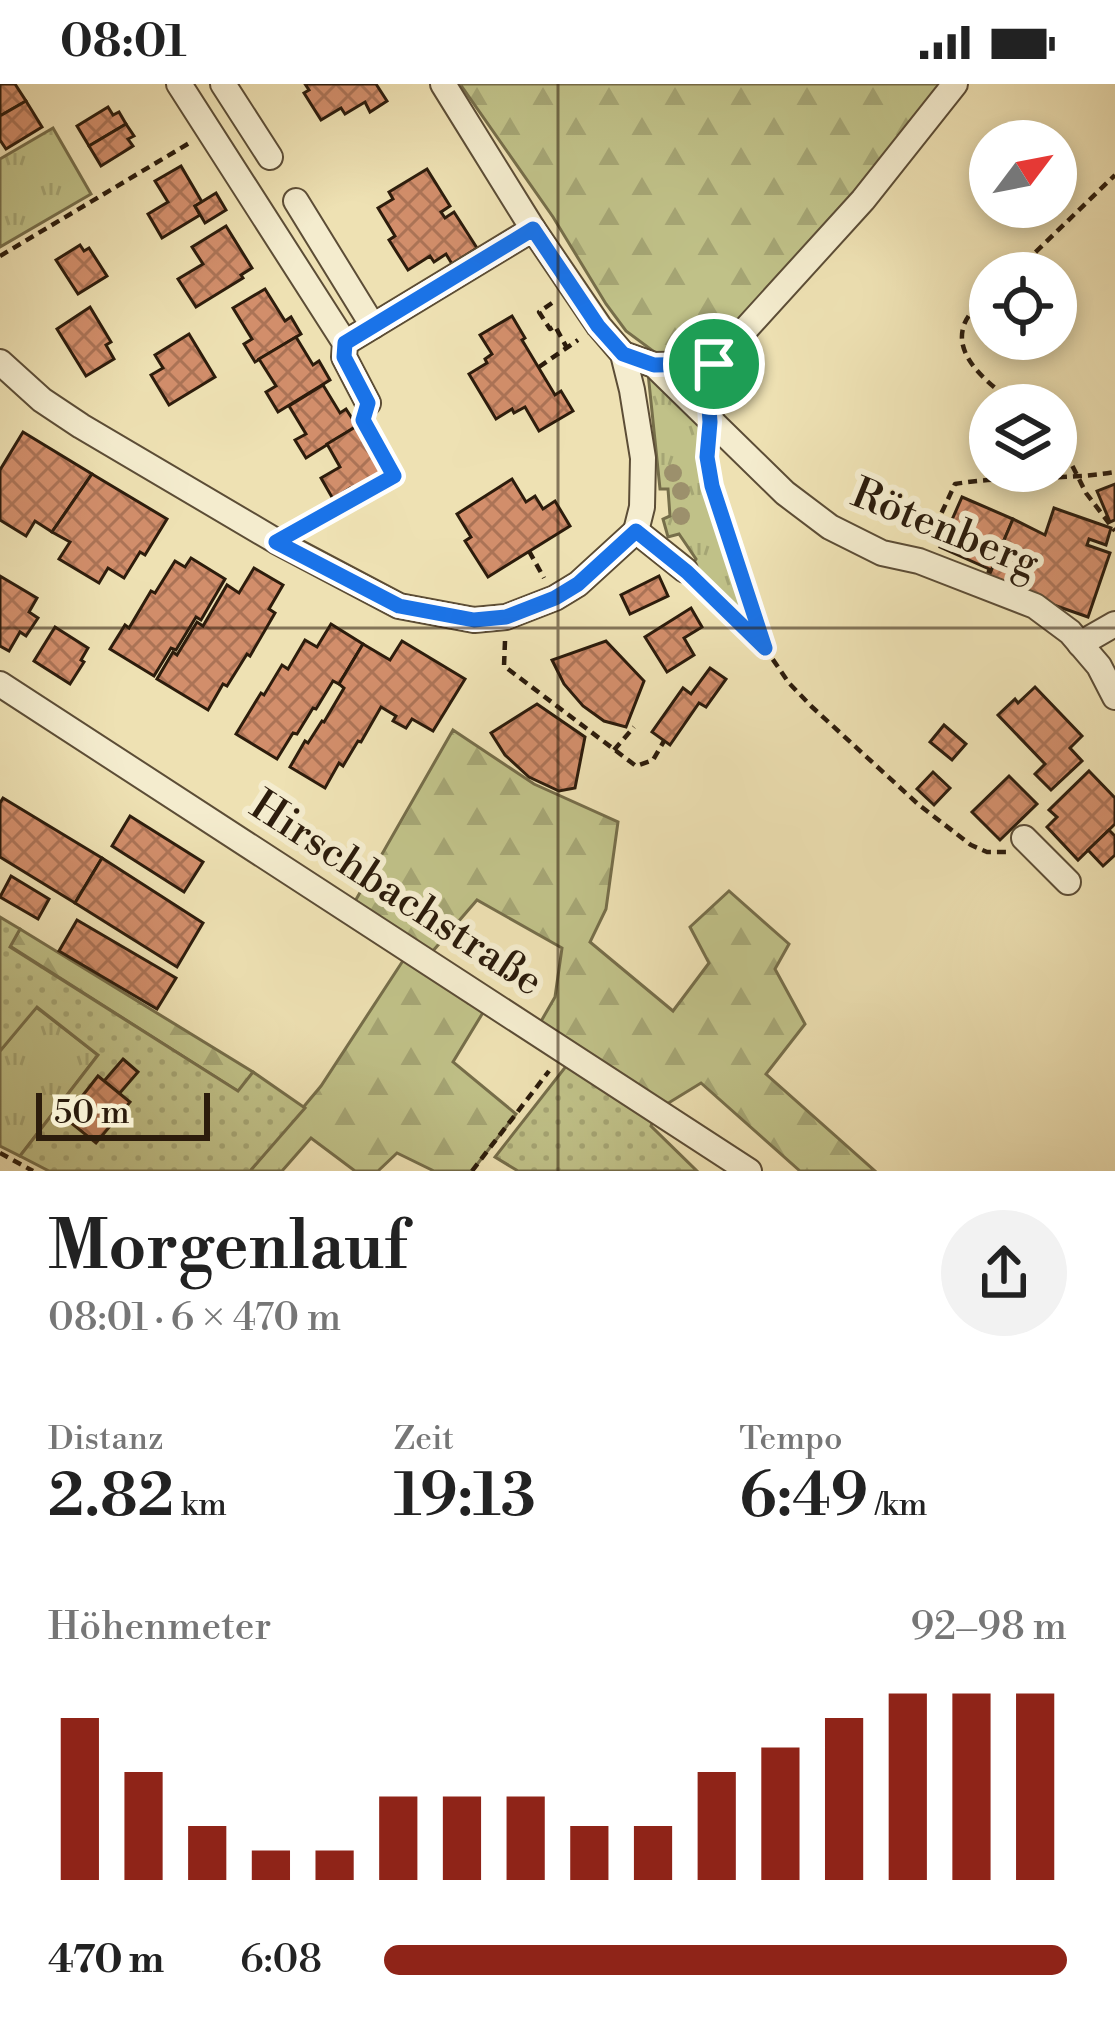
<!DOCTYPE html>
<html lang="de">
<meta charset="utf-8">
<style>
body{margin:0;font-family:"Libre Bodoni",serif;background:#f2f2f2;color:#222;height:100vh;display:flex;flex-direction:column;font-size:45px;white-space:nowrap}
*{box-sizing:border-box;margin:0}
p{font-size:39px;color:#767676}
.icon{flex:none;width:66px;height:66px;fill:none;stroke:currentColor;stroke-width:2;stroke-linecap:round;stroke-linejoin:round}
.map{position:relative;height:1087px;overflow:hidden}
.details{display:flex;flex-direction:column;background:#fff;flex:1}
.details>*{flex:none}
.needle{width:78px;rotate:58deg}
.fabs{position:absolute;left:969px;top:36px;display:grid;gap:24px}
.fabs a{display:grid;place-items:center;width:108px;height:108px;border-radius:50%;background:#fff;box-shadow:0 6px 18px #0003;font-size:60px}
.scale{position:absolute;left:36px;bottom:30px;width:174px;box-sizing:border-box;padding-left:12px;border:6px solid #2c1c0c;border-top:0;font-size:33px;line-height:42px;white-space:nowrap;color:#2c1c0c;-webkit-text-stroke:9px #f4ecce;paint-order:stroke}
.pin{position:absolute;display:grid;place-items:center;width:102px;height:102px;color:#fff;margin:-51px;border:6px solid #fff;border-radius:50%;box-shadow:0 3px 12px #0007}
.round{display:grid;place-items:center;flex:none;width:126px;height:126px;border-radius:63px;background:#f2f2f2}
.headline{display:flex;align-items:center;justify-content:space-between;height:204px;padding:0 48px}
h1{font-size:66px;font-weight:600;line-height:90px}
.stats{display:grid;grid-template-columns:repeat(3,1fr);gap:18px;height:204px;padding:12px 48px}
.stats div{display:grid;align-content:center}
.stats b{font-size:60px;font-weight:600}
.stats small{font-size:33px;font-weight:400}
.stats p{font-size:33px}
.chart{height:336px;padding:24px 48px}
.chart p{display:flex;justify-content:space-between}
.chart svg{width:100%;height:216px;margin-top:12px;stroke:#8f2418;stroke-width:6}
ul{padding:0 48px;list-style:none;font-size:39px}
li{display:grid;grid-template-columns:192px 144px 1fr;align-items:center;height:90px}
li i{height:30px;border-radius:15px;background:#8f2418}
.status{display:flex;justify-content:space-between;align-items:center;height:84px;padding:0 60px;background:#fff;direction:ltr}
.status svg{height:33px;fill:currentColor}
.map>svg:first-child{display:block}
</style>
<div class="status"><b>08:01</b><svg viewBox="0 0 49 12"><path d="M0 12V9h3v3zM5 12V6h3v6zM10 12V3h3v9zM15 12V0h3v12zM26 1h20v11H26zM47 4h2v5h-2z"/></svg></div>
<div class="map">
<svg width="1115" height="1087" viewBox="0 0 1115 1087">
<defs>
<pattern id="grass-tufts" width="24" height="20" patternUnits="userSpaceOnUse" patternTransform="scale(3)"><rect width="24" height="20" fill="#c0c188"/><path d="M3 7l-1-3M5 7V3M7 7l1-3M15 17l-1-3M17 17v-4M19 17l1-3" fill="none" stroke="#a5a574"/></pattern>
<pattern id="forest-firs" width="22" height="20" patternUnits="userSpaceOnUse" patternTransform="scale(3)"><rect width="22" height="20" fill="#c0c188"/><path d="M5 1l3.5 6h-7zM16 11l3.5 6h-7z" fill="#a5a574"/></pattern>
<pattern id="garden-dots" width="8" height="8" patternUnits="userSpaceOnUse" patternTransform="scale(3)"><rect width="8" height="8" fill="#c0c188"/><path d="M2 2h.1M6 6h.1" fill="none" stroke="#a5a574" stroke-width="1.8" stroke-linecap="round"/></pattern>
<pattern id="building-cross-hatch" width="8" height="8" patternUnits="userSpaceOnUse" patternTransform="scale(3)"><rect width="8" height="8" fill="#d28e6b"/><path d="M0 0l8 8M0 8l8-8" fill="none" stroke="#ab7356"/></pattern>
</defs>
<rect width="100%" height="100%" fill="#eee1b3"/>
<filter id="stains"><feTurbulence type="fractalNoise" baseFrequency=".00167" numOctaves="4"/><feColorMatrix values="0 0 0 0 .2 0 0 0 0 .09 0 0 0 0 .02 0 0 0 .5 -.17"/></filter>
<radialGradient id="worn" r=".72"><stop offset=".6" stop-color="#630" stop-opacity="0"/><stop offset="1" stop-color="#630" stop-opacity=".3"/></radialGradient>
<g fill="url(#grass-tufts)" stroke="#766e4a" stroke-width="3">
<path d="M53,44L91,110L0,163V75Z"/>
<path d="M648,289L704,343L702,378L708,410L727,460L749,536L691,483L696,475L679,450L668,453L663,435L670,432L668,405H660Z"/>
<path d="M36,923L98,971L20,1072L0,1062V967Z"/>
</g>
<g fill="url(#forest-firs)" stroke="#766e4a" stroke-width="3">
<path d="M460,0H950L860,112L709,267L657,270L626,247L606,220L553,133Z"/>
<path d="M453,646L534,700L618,738L606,825L590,858L673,927L709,879L690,843L729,807L789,860L775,885L805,940L766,990L875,1087H800L701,999L657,1026L536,946L555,913L562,864L477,816L426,875L490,917L453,978L516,1030L472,1087H434L397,1069L378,1087H355L311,1054L282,1087H250L321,1002L410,866L350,826Z"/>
<path d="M20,845L253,988L239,1008L10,862Z"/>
</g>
<g fill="url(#garden-dots)" stroke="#766e4a" stroke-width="3">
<path d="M0,833L20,845L10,863L238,1007L253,988L305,1024L250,1087H49L20,1072L98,971L37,923L0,967Z"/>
<path d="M574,972L657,1026L651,1042L697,1087H518L495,1073Z"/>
</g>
<g fill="url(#building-cross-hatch)" stroke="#2c1c0c" stroke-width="3">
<path d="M0,0H15L26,17L0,32Z"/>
<path d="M305,0H376L387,17L370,28L365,18L345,30L341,24L321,36L304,9L309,6Z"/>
<path d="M26,17L42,43L6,65L0,56V32Z"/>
<path d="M108,23L113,31L119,28L126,40L89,62L77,42Z"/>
<path d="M126,40L134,52L128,55L133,62L101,82L89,62Z"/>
<path d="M181,82L202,118L195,122L200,131L162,154L148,130L168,118L155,97Z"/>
<path d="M427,85L450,122L441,128L445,134L454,128L477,164L452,180L446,170L434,178L430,172L408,186L389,156L395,152L378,124L393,115L389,108Z"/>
<path d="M216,109L226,126L205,139L195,122Z"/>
<path d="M226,142L252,184L241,191L243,194L196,223L178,195L203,180L192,163Z"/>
<path d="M80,161L84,167L89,164L107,192L78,210L56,176Z"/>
<path d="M265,205L285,237L291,233L301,250L255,278L244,260L252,255L233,224Z"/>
<path d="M90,223L111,258L106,261L114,275L86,292L57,245Z"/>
<path d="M512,232L525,254L522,256L555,311L561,307L573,327L539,347L525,323L514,329L512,325L496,335L469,290L487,279L485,275L492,270L480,251Z"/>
<path d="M189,250L215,293L169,321L151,291L163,284L155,271Z"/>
<path d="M296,253L313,281L319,277L330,296L278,328L266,308L276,302L259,275Z"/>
<path d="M323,301L340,329L346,325L357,342L306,374L295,356L306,350L289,322Z"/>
<path d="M357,342L387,393L355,412L350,404L333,415L321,394L340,383L327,360Z"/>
<path d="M23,348L92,390L52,448L35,437L26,452L0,436V386Z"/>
<path d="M92,390L167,435L145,471L140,468L124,494L108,484L99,499L59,475L70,458L52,448Z"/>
<path d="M512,395L526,418L535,412L543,425L555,417L570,442L488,493L465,457L471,453L457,430Z"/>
<path d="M1115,400V436L1110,438L1097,407Z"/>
<path d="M962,413L1013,435L990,489L988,488L989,485L940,463Z"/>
<path d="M1054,424L1111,444L1106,461L1089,455L1087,461L1110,469L1088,533L1025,511L1027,505L989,492L1013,435L1045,451Z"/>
<path d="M191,474L225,495L201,536L196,533L176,566L171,564L154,592L110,565L125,541L129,544L151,507L155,509L175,477L185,483Z"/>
<path d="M254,484L283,501L269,525L275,529L250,572L247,570L227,602L223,600L208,626L157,595L173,568L177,571L197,538L203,542L227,501L239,509Z"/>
<path d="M0,492L37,514L29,528L38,534L26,552L20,548L9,567L0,562Z"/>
<path d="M659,492L668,512L630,530L621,511Z"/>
<path d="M691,524L702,543L684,554L694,571L667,588L645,553Z"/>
<path d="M331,540L363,560L339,600L333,597L316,625L313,624L297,650L293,649L277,675L236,650L261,609L264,611L282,581L288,585L305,556L317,563Z"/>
<path d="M55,543L88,564L81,576L84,578L70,600L34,577Z"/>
<path d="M402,557L465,595L433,647L412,635L406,644L393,637L396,632L381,623L361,658L358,657L343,682L339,679L325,704L290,683L305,657L308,659L322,637L324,638L344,604L339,600L363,560L390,576Z"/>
<path d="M606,557L644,597L626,643L604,637L583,622L564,600L552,576Z"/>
<path d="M710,584L726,595L706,623L699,619L670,661L652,648L683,604L691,610Z"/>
<path d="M1035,603L1082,652L1070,664L1082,677L1051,706L1035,690L1045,680L998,631L1015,615L1018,619Z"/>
<path d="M537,620L585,653L575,704L559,707L529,693L505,671L491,649Z"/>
<path d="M944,641L966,660L952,676L930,658Z"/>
<path d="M1089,687L1115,714V740L1078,776L1047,743L1057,733L1049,726Z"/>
<path d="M933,688L950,704L934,721L917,705Z"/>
<path d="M1009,692L1037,720L1000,756L972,728Z"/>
<path d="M3,714L102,774L75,819L0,773V719Z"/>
<path d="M130,732L203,778L184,808L112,762Z"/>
<path d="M1109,746L1115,752V771L1103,782L1088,766Z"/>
<path d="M102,774L203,839L177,883L75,819Z"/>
<path d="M11,792L49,815L38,835L0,813Z"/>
<path d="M77,836L176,894L157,925L59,867Z"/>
<path d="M123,975L138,988L119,1010L104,997Z"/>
<path d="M98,992L130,1018L96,1059L65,1034Z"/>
</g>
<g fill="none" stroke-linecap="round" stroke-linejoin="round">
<g stroke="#5c4d36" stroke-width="28">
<g id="minor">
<path d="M179,0L345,259L344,273L368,319"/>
<path d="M223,0L270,73"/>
<path d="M443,0L533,145L599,242L623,270L632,306L643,374L642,423L636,447"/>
<path d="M296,117L373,242"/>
<path d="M345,259L533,145"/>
<path d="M623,270L654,281L785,409L830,443L882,469L919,477L1035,522L1070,548L1099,582L1115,613"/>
<path d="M0,278L42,316L81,342L276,457L399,522L474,536L506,533L555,514L578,500L636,447"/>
<path d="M654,281L714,280"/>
<path d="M711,337L708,309L714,280L863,116L955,0"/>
<path d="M636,447L685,486"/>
<path d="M1080,560L1115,540"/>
<path d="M0,600L749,1087"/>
<path d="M1024,754L1068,798"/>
</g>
</g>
<g stroke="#2c1c0c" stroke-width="4.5" stroke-dasharray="9 6" stroke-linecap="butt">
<path d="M0,172L191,58"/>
<path d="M1014,189L1115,91"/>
<path d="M990,211C980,219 968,229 964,241C952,275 995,304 1017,321"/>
<path d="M552,219L539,228L550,245L555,242L567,264"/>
<path d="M539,283L578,256"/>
<path d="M1056,357L1067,371L1086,409L1115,447"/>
<path d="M708,367L712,402L765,563"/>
<path d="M303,443L394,392L366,341"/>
<path d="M929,456L955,400C1008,391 1062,397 1115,388"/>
<path d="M529,467L544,494"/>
<path d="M700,500L765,564L789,599L811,622L919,721L971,761L987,768H1006"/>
<path d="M505,557L504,582L636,682L653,676L664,657"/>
<path d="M614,666L634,643"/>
<path d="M0,1069L33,1087"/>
<path d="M472,1087L549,987"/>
</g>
<use href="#minor" stroke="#f4ecce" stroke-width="24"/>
</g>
<g fill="#9c906c">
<circle cx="673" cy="389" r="9"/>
<circle cx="681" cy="407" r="9"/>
<circle cx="681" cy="432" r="9"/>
</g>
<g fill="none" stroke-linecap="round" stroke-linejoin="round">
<g stroke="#fff" stroke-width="24">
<path id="route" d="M533,145L598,242L623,270L654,281L714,280L708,309L710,338L707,373L712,402L765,564L687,488L636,447L578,500L555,514L506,533L474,536L399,522L276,458L394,392L363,336L368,319L344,273L345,259Z"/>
</g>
<use href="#route" stroke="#1a73e8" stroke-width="15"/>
</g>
<path fill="none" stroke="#2c1c0c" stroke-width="3" stroke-opacity="0.55" d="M558,0V1087M0,544H1115"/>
<g text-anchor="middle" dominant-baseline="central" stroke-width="12" stroke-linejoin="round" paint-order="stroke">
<g font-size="42" fill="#2c1c0c" stroke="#f4ecce">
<text transform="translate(945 445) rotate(22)">Rötenberg</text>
<text transform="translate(396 810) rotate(33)">Hirschbachstraße</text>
</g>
</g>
<rect width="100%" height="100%" filter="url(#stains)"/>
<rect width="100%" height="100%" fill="url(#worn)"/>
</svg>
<div class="fabs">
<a><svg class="needle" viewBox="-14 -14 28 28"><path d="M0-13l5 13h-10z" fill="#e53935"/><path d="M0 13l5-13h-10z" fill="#767676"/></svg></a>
<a><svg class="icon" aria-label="locate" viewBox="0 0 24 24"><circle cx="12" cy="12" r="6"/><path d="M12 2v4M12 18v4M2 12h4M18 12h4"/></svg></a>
<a><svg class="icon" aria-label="layers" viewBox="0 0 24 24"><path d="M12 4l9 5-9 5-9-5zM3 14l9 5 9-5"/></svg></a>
</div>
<div class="scale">50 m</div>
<div class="pin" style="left:714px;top:280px;background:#1e9e55"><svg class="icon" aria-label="arrive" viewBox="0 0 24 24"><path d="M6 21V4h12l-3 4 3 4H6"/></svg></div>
</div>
<section class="details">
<div class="headline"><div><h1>Morgenlauf</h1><p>08:01 · 6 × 470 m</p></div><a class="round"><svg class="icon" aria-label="share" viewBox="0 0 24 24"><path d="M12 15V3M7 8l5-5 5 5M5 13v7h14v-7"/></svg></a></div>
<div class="stats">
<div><p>Distanz</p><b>2.82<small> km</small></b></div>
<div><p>Zeit</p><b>19:13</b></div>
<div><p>Tempo</p><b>6:49<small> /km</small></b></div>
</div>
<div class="chart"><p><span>Höhenmeter</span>92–98 m</p>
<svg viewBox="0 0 160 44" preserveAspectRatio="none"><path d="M5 44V11M15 44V22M25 44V33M35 44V38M45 44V38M55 44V27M65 44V27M75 44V27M85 44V33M95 44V33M105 44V22M115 44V17M125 44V11M135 44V6M145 44V6M155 44V6"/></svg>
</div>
<ul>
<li><b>470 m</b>6:08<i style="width:100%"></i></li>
</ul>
</section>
